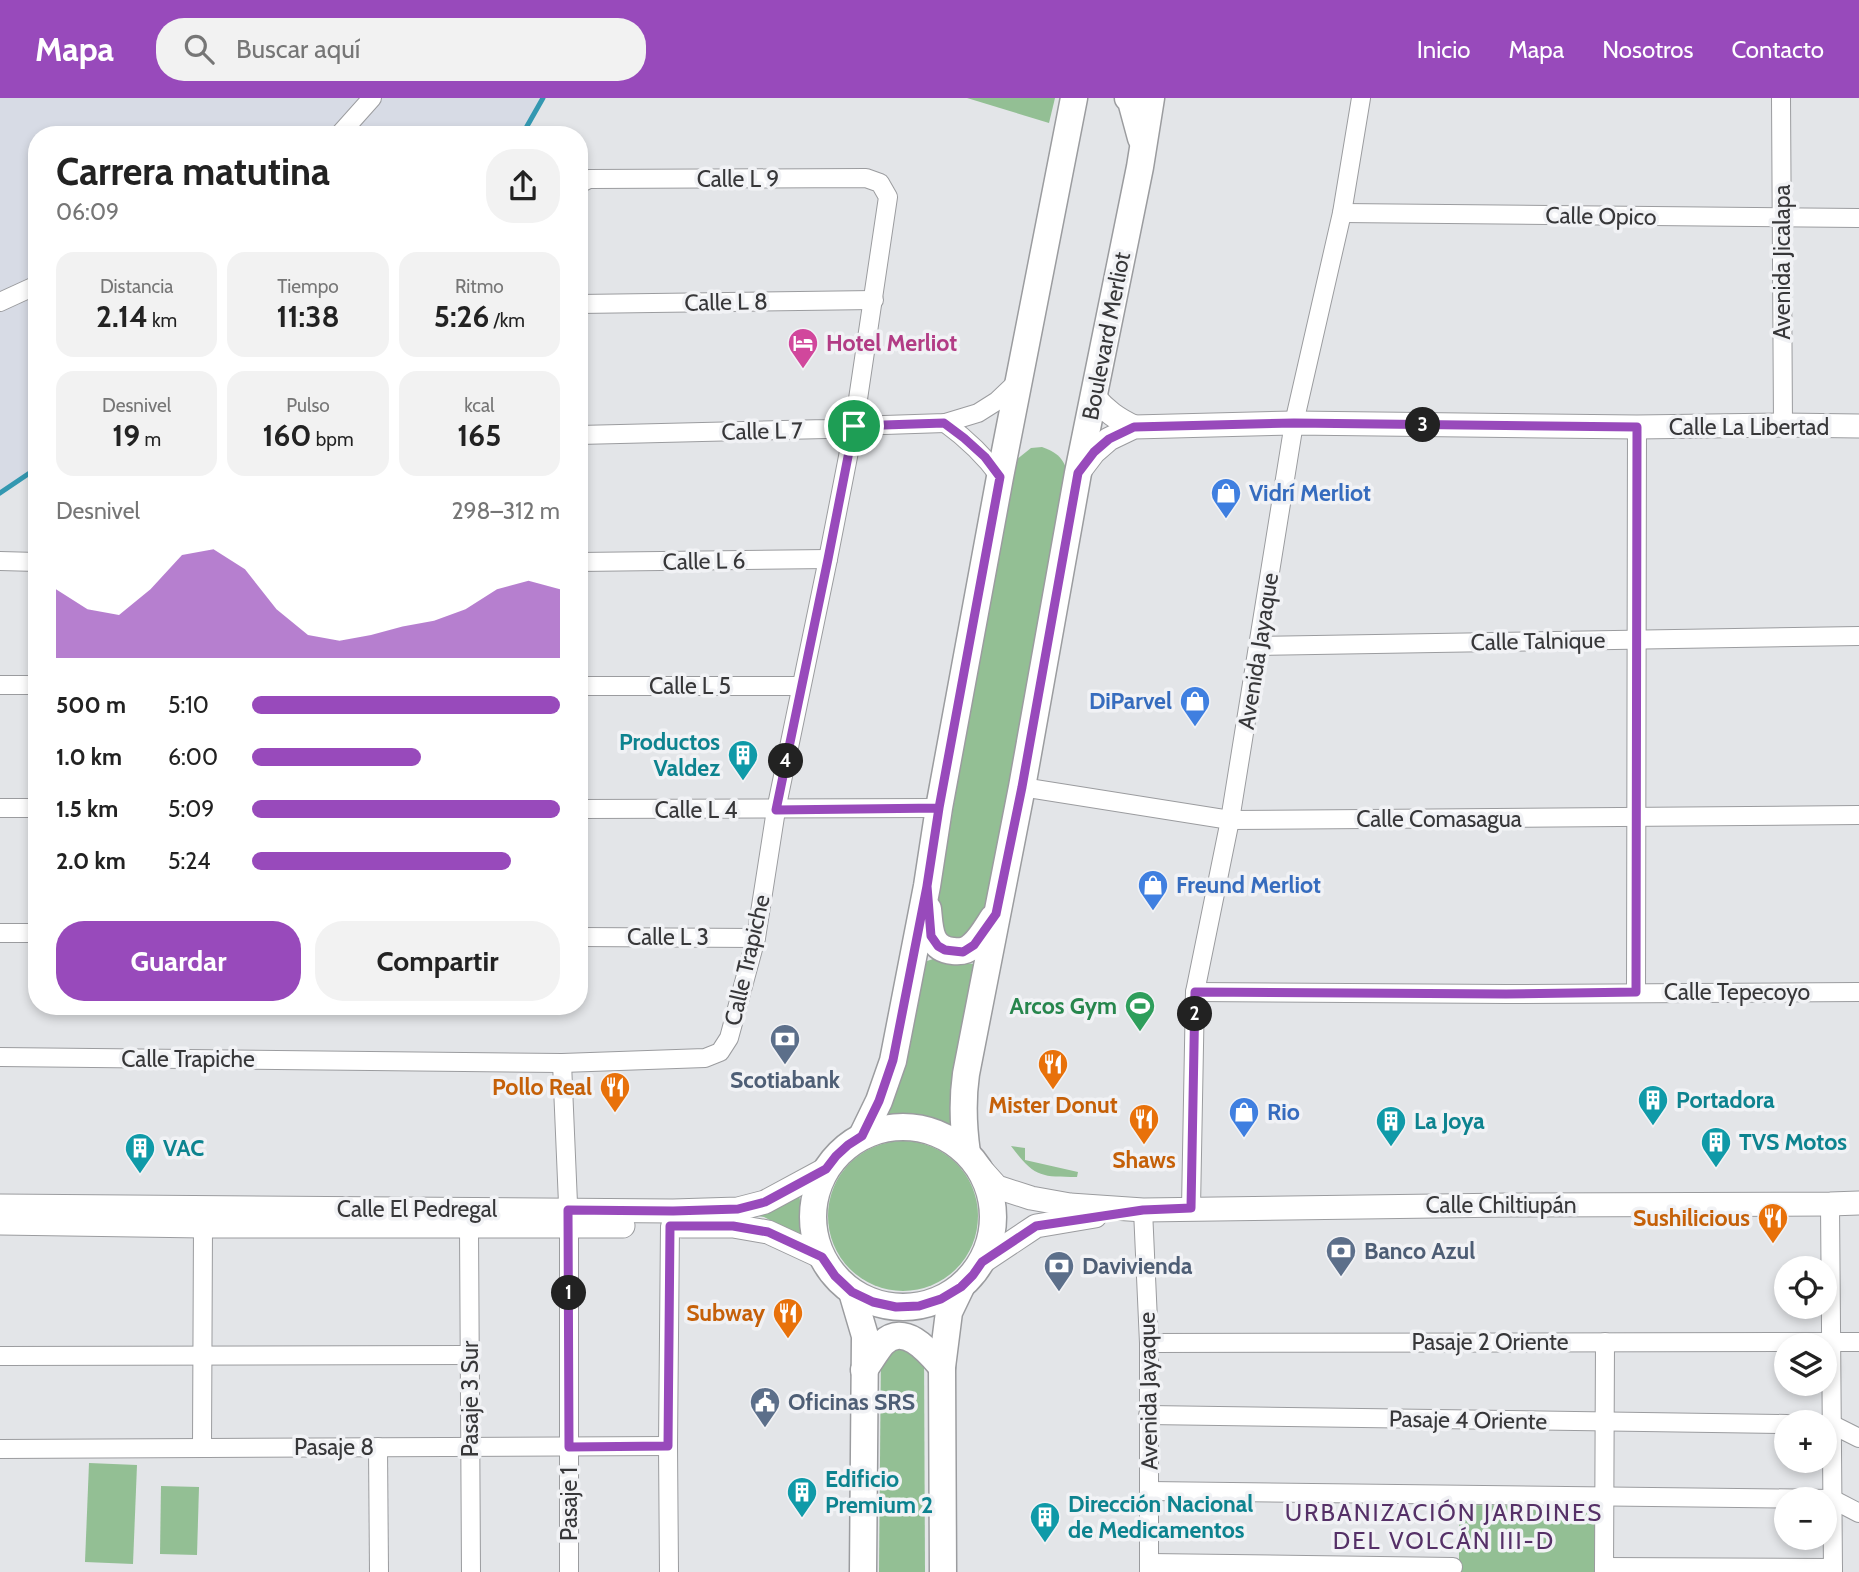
<!DOCTYPE html>
<html lang="es">
<meta charset="utf-8">
<style>
body{margin:0;font-family:Cabin,sans-serif;background:#f2f2f2;color:#222;height:100vh;display:flex;flex-direction:column;font-size:26px;white-space:nowrap}
*{box-sizing:border-box;margin:0}
p{font-size:23px;color:#767676}
.icon{flex:none;width:38px;height:38px;fill:none;stroke:currentColor;stroke-width:2;stroke-linecap:round;stroke-linejoin:round}
.map{position:relative;flex:1;overflow:hidden}
.side{position:absolute;left:28px;top:28px;width:560px;height:889px;display:flex;flex-direction:column;background:#fff;border-radius:28px;box-shadow:0 4px 10px #0003}
.side>*{flex:none}
.fabs{position:absolute;left:1774px;top:1158px;display:grid;gap:14px}
.fabs a{display:grid;place-items:center;width:63px;height:63px;border-radius:50%;background:#fff;box-shadow:0 4px 10px #0003;font-size:35px}
.pin{position:absolute;display:grid;place-items:center;width:60px;height:60px;color:#fff;margin:-30px;border:4px solid #fff;border-radius:50%;box-shadow:0 2px 7px #0007}
.km{position:absolute;width:35px;height:35px;margin:-18px;border-radius:50%;background:#222;color:#fff;font-size:19px;line-height:35px;text-align:center}
.round{display:grid;place-items:center;flex:none;width:74px;height:74px;border-radius:28px;background:#f2f2f2}
.overview{display:flex;align-items:center;justify-content:space-between;height:119px;padding:0 28px}
h1{font-size:38px;font-weight:800;line-height:52px}
.figures{display:grid;grid-template-columns:repeat(3,1fr);gap:10px;height:119px;padding:7px 28px}
.figures div{display:grid;align-content:center;border-radius:18px;background:#f2f2f2;text-align:center}
.figures b{font-size:30px;font-weight:800}
.figures small{font-size:19px;font-weight:400}
.figures p{font-size:19px}
.chart{height:196px;padding:14px 28px}
.chart p{display:flex;justify-content:space-between}
.chart svg{width:100%;height:126px;margin-top:7px;fill:#984abb;opacity:.7}
.primary-button{display:flex;gap:14px;margin-top:auto;padding:14px 28px}
.primary-button a{flex:1;height:80px;border-radius:28px;background:#984abb;color:#fff;font-size:28px;font-weight:800;line-height:80px;text-align:center}
.primary-button a+a{background:#f2f2f2;color:#222}
ul{padding:0 28px;list-style:none;font-size:23px}
li{display:grid;grid-template-columns:112px 84px 1fr;align-items:center;height:52px}
li i{height:18px;border-radius:9px;background:#984abb}
header{display:flex;align-items:center;gap:42px;box-sizing:border-box;height:98px;padding:0 35px;background:#984abb;color:#fff}
header strong{font-size:33px}
nav{display:flex;gap:38px;margin-inline-start:auto;font-size:24px}
.search{width:490px;height:63px;background:#f2f2f2;display:flex;align-items:center;gap:18px;box-sizing:border-box;padding:0 24px;border-radius:28px;color:#767676;font-size:26px}
.map>svg:first-child{display:block}
</style>
<header>
<strong>Mapa</strong>
<div class="search"><svg class="icon" aria-label="search" viewBox="0 0 24 24"><circle cx="10" cy="10" r="6"/><path d="M15 15l6 6"/></svg>Buscar aquí</div>
<nav><a>Inicio</a><a>Mapa</a><a>Nosotros</a><a>Contacto</a></nav>
</header>
<div class="map">
<svg width="1859" height="1474" viewBox="0 0 1859 1474">
<rect width="100%" height="100%" fill="#e3e5e8"/>
<path fill="#d7dbe5" d="M0,0H543L522,37H37V370L0,395Z"/>
<g fill="#93bf94">
<path d="M967,0H1055L1049,25Z"/>
<path d="M1042,349C1060,355 1066,364 1069,382L982,831L968,849L933,831L1011,366L1031,350Z"/>
<path d="M933,861L974,866L955,1032L920,1018L875,1027L921,865Z"/>
<circle cx="903" cy="1118" r="75"/>
<path d="M1011,1048L1025,1050V1062L1078,1074L1077,1079C1040,1079 1034,1079 1011,1048Z"/>
<path d="M799,1091L803,1139L764,1119L738,1115Z"/>
<path d="M881,1251L924,1252L925,1474H879Z"/>
<path d="M89,1365L137,1367L133,1466L85,1464Z"/>
<path d="M161,1388L199,1389L197,1457L160,1456Z"/>
<path d="M1459,1407L1598,1408V1474H1459Z"/>
</g>
<g fill="none" stroke-linecap="round" stroke-linejoin="round">
<g stroke="#3498b1" stroke-width="5">
<path d="M522,37L543,0"/>
<path d="M0,395L37,370"/>
</g>
<g stroke="#9b9c9f" stroke-width="20">
<g id="street">
<path d="M1781,0L1783,327"/>
<path d="M339,37L372,0"/>
<path d="M1342,115L1859,120"/>
<path d="M0,204L37,187"/>
<path d="M579,206L874,202"/>
<path d="M945,325C967,341 984,357 1000,379"/>
<path d="M579,337L826,331L854,328L945,325L978,315L997,303L1018,283"/>
<path d="M0,463L37,464"/>
<path d="M579,464L828,461"/>
<path d="M1259,548L1859,538"/>
<path d="M0,587H37"/>
<path d="M579,588H801"/>
<path d="M1022,689L1230,722L1859,717"/>
<path d="M0,710H37"/>
<path d="M579,711L939,710"/>
<path d="M0,835H37"/>
<path d="M579,839L756,840"/>
<path d="M1195,894L1506,896L1859,894"/>
<path d="M1636,894L1637,329"/>
<path d="M0,959L562,965L705,960L720,954L729,940L756,840L776,712L828,461L854,328L888,99L880,85L866,80L589,81L579,86"/>
<path d="M562,965L569,1129V1474"/>
<path d="M1830,1106L1833,1474"/>
<path d="M1191,1110L1195,894L1230,722L1294,325L1342,115L1361,0"/>
<path d="M1143,1112L1149,1245V1474"/>
<path d="M469,1129L471,1474"/>
<path d="M1149,1245L1859,1244"/>
<path d="M0,1258L469,1257"/>
<path d="M1148,1317L1787,1326"/>
<path d="M1825,1326H1831L1859,1340"/>
<path d="M378,1349L379,1474"/>
<path d="M202,1350L203,1128"/>
<path d="M0,1351L668,1348"/>
<path d="M1149,1393L1832,1401L1859,1415"/>
<path d="M1149,1465L1453,1469"/>
<path d="M1604,1469L1833,1470"/>
<path d="M669,1474L668,1348L670,1128"/>
<path d="M1604,1474L1605,1244"/>
</g>
</g>
<g stroke="#9b9c9f" stroke-width="25">
<g id="secondary">
<path d="M1094,299C1106,313 1117,321 1134,329"/>
<path d="M1078,375L1094,354L1109,341L1134,329L1294,325L1637,329L1783,327L1859,328"/>
<path d="M980,1070L997,1089L1031,1100L1070,1107L1143,1112L1510,1107L1830,1106L1859,1105"/>
<path d="M0,1108L673,1113L738,1111L765,1104L826,1071"/>
<path d="M0,1125L203,1128H623"/>
<path d="M682,1128H733L768,1134L822,1159"/>
<path d="M982,1164L1036,1128L1095,1118"/>
</g>
</g>
<g stroke="#9b9c9f" stroke-width="29">
<g id="primary">
<path d="M1128,0L1131,3L1141,40"/>
<path d="M928,811C930,830 929,851 953,853C961,854 967,853 973,847C981,840 987,829 993,820"/>
<circle cx="903" cy="1119" r="90"/>
<path d="M862,1038L879,1003L893,963L927,788L939,710L1000,379L1074,0"/>
<path d="M967,1055C963,1027 962,1004 966,976L1022,689L1078,375L1140,69L1151,0"/>
<path d="M852,1194L865,1238L863,1474"/>
<path d="M864,1272C870,1264 876,1253 883,1245C905,1224 929,1254 942,1269"/>
<path d="M943,1474L942,1269L949,1214L961,1189"/>
</g>
</g>
<use href="#street" stroke="#fff" stroke-width="18"/>
<use href="#secondary" stroke="#fff" stroke-width="23"/>
<use href="#primary" stroke="#fff" stroke-width="26"/>
</g>
<g fill="none" stroke-linecap="round" stroke-linejoin="round">
<g stroke="#fff" stroke-width="14">
<path id="route" d="M854,328L944,325L964,340L985,359L1000,379L939,710L927,788L893,962L879,1003L862,1038L848,1047L836,1058L826,1071L765,1104L738,1111L673,1113L568,1112L569,1349L668,1348L670,1128H733L768,1134L822,1159L835,1178L852,1194L873,1204L896,1209L919,1208L941,1201L961,1189L973,1177L982,1164L1036,1128L1143,1112L1191,1110L1195,894L1506,896L1636,894L1637,329L1294,325L1134,329L1109,341L1094,354L1078,375L1022,689L996,816L974,847L963,854L945,852L938,848L931,838L927,788L939,710L776,712L828,461L854,328"/>
</g>
<use href="#route" stroke="#984abb" stroke-width="9"/>
</g>
<defs>
<g id="hotel-pin" transform="scale(1.575)"><path d="M0 17L-7.5 6A9.5 9.5 0 1 1 7.5 6Z" fill="#d1479c" stroke="#f1f2f5"/><path d="M-6-4.5h1.5V1H6V5H4.5V3h-9V5H-6ZM-4 0a1.8 1.8 0 1 1 3.6 0ZM.5 0V-2.5h3Q6-2.5 6 0Z" fill="#fff"/></g>
<g id="shop-pin" transform="scale(1.575)"><path d="M0 17L-7.5 6A9.5 9.5 0 1 1 7.5 6Z" fill="#3f7fe0" stroke="#f1f2f5"/><path d="M-5-2.5h2.3a2.7 3.5 0 0 1 5.4 0H5L5.5 6h-11ZM-1.5-2.5h3a1.5 2.3 0 0 0-3 0Z" fill="#fff"/></g>
<g id="building-pin" transform="scale(1.575)"><path d="M0 17L-7.5 6A9.5 9.5 0 1 1 7.5 6Z" fill="#0f9aa8" stroke="#f1f2f5"/><path d="M-4-6H4V6H1V3H-1V6H-4ZM-2.5-4.3h1.7v1.8h-1.7ZM.8-4.3h1.7v1.8H.8ZM-2.5-1h1.7V.8h-1.7ZM.8-1h1.7V.8H.8Z" fill="#fff"/></g>
<g id="stadium-pin" transform="scale(1.575)"><path d="M0 17L-7.5 6A9.5 9.5 0 1 1 7.5 6Z" fill="#2e9e5b" stroke="#f1f2f5"/><path d="M0-5a6.5 5 0 1 0 0 10a6.5 5 0 1 0 0-10ZM-3.5-1.8h7v3.6h-7Z" fill="#fff"/></g>
<g id="bank-pin" transform="scale(1.575)"><path d="M0 17L-7.5 6A9.5 9.5 0 1 1 7.5 6Z" fill="#5c6f8a" stroke="#f1f2f5"/><path d="M-6-4H6V4H-6ZM0-2.3a2.3 2.3 0 1 0 0 4.6a2.3 2.3 0 1 0 0-4.6Z" fill="#fff"/></g>
<g id="restaurant-pin" transform="scale(1.575)"><path d="M0 17L-7.5 6A9.5 9.5 0 1 1 7.5 6Z" fill="#e8710a" stroke="#f1f2f5"/><path d="M-5-6h1v4h1v-4h1v4h1v-4h1v5L-1.5 .5V6h-2V.5L-5-1ZM5-6V6H3V1.5H1.5Q1.5-4 5-6Z" fill="#fff"/></g>
<g id="civic-pin" transform="scale(1.575)"><path d="M0 17L-7.5 6A9.5 9.5 0 1 1 7.5 6Z" fill="#5c6f8a" stroke="#f1f2f5"/><path d="M-.6-6.5H3V-4.5H.6V-3L4-1V1h2V6H-6V1h2V-1L-.6-3ZM-1.2 2.5V6h2.4V2.5Z" fill="#fff"/></g>
</defs>
<g fill-rule="evenodd">
<use href="#hotel-pin" x="803" y="245"/>
<use href="#shop-pin" x="1226" y="395"/>
<use href="#shop-pin" x="1195" y="603"/>
<use href="#building-pin" x="743" y="657"/>
<use href="#shop-pin" x="1153" y="787"/>
<use href="#stadium-pin" x="1140" y="908"/>
<use href="#bank-pin" x="785" y="941"/>
<use href="#restaurant-pin" x="1053" y="966"/>
<use href="#restaurant-pin" x="615" y="989"/>
<use href="#building-pin" x="1653" y="1002"/>
<use href="#shop-pin" x="1244" y="1014"/>
<use href="#restaurant-pin" x="1144" y="1021"/>
<use href="#building-pin" x="1391" y="1023"/>
<use href="#building-pin" x="1716" y="1044"/>
<use href="#building-pin" x="140" y="1050"/>
<use href="#restaurant-pin" x="1773" y="1120"/>
<use href="#bank-pin" x="1341" y="1153"/>
<use href="#bank-pin" x="1059" y="1168"/>
<use href="#restaurant-pin" x="788" y="1215"/>
<use href="#civic-pin" x="765" y="1304"/>
<use href="#building-pin" x="802" y="1394"/>
<use href="#building-pin" x="1045" y="1419"/>
</g>
<g text-anchor="middle" dominant-baseline="central" stroke-width="7" stroke-linejoin="round" paint-order="stroke">
<g font-size="23" fill="#373739" stroke="#f1f2f5">
<text x="738" y="81">Calle L 9</text>
<text transform="translate(1601 118) rotate(1)">Calle Opico</text>
<text transform="translate(1782 164) rotate(-90)">Avenida Jicalapa</text>
<text transform="translate(726 204) rotate(-1)">Calle L 8</text>
<text transform="translate(1106 238) rotate(-79)">Boulevard Merliot</text>
<text x="1749" y="329">Calle La Libertad</text>
<text transform="translate(762 333) rotate(-1)">Calle L 7</text>
<text transform="translate(704 463) rotate(-1)">Calle L 6</text>
<text transform="translate(1538 543) rotate(-1)">Calle Talnique</text>
<text transform="translate(1258 553) rotate(-81)">Avenida Jayaque</text>
<text x="690" y="588">Calle L 5</text>
<text x="696" y="712">Calle L 4</text>
<text x="1439" y="721">Calle Comasagua</text>
<text x="668" y="839">Calle L 3</text>
<text transform="translate(747 862) rotate(-77)">Calle Trapiche</text>
<text x="1737" y="894">Calle Tepecoyo</text>
<text x="188" y="961">Calle Trapiche</text>
<text x="1501" y="1107">Calle Chiltiupán</text>
<text x="417" y="1111">Calle El Pedregal</text>
<text x="1490" y="1244">Pasaje 2 Oriente</text>
<text transform="translate(1148 1293) rotate(-91)">Avenida Jayaque</text>
<text transform="translate(470 1301) rotate(-90)">Pasaje 3 Sur</text>
<text transform="translate(1468 1322) rotate(1)">Pasaje 4 Oriente</text>
<text x="334" y="1349">Pasaje 8</text>
<text transform="translate(569 1406) rotate(-90)">Pasaje 1</text>
</g>
<g font-size="23" font-weight="bold" fill="#b23c85" stroke="#f1f2f5" text-anchor="start">
<text x="826" y="245">Hotel Merliot</text>
</g>
<g font-size="23" font-weight="bold" fill="#366cbe" stroke="#f1f2f5" text-anchor="start">
<text x="1249" y="395">Vidrí Merliot</text>
<text x="1172" y="603" text-anchor="end">DiParvel</text>
<text x="1176" y="787">Freund Merliot</text>
<text x="1267" y="1014">Rio</text>
</g>
<g font-size="23" font-weight="bold" fill="#0d838f" stroke="#f1f2f5" text-anchor="start">
<text x="720" y="644" text-anchor="end">Productos<tspan x="720" dy="26">Valdez</tspan></text>
<text x="1676" y="1002">Portadora</text>
<text x="1414" y="1023">La Joya</text>
<text x="1739" y="1044">TVS Motos</text>
<text x="163" y="1050">VAC</text>
<text x="825" y="1381">Edificio<tspan x="825" dy="26">Premium 2</tspan></text>
<text x="1068" y="1406">Dirección Nacional<tspan x="1068" dy="26">de Medicamentos</tspan></text>
</g>
<g font-size="23" font-weight="bold" fill="#27864d" stroke="#f1f2f5" text-anchor="end">
<text x="1117" y="908">Arcos Gym</text>
</g>
<g font-size="23" font-weight="bold" fill="#4e5e75" stroke="#f1f2f5" text-anchor="start">
<text x="785" y="982" text-anchor="middle">Scotiabank</text>
<text x="1364" y="1153">Banco Azul</text>
<text x="1082" y="1168">Davivienda</text>
<text x="788" y="1304">Oficinas SRS</text>
</g>
<g font-size="23" font-weight="bold" fill="#c56008" stroke="#f1f2f5" text-anchor="end">
<text x="592" y="989">Pollo Real</text>
<text x="1053" y="1007" text-anchor="middle">Mister Donut</text>
<text x="1144" y="1062" text-anchor="middle">Shaws</text>
<text x="1750" y="1120">Sushilicious</text>
<text x="765" y="1215">Subway</text>
</g>
<g font-size="24" letter-spacing="2" fill="#553067" stroke="#f1f2f5">
<text x="1444" y="1414">URBANIZACIÓN JARDINES<tspan x="1444" dy="28">DEL VOLCÁN III-D</tspan></text>
</g>
</g>
</svg>
<div class="fabs">
<a><svg class="icon" aria-label="locate" viewBox="0 0 24 24"><circle cx="12" cy="12" r="6"/><path d="M12 2v4M12 18v4M2 12h4M18 12h4"/></svg></a>
<a><svg class="icon" aria-label="layers" viewBox="0 0 24 24"><path d="M12 4l9 5-9 5-9-5zM3 14l9 5 9-5"/></svg></a>
<a>+</a>
<a>−</a>
</div>
<div class="pin" style="left:854px;top:328px;background:#1e9e55"><svg class="icon" aria-label="arrive" viewBox="0 0 24 24"><path d="M6 21V4h12l-3 4 3 4H6"/></svg></div>
<b class="km" style="left:569px;top:1195px">1</b>
<b class="km" style="left:1195px;top:916px">2</b>
<b class="km" style="left:1423px;top:327px">3</b>
<b class="km" style="left:786px;top:663px">4</b>
<section class="side">
<div class="overview"><div><h1>Carrera matutina</h1><p>06:09</p></div><a class="round"><svg class="icon" aria-label="share" viewBox="0 0 24 24"><path d="M12 15V3M7 8l5-5 5 5M5 13v7h14v-7"/></svg></a></div>
<div class="figures">
<div><p>Distancia</p><b>2.14<small> km</small></b></div>
<div><p>Tiempo</p><b>11:38</b></div>
<div><p>Ritmo</p><b>5:26<small> /km</small></b></div>
</div>
<div class="figures">
<div><p>Desnivel</p><b>19<small> m</small></b></div>
<div><p>Pulso</p><b>160<small> bpm</small></b></div>
<div><p>kcal</p><b>165</b></div>
</div>
<div class="chart"><p><span>Desnivel</span>298–312 m</p>
<svg viewBox="0 0 160 44" preserveAspectRatio="none"><path d="M0 44V20L10 27L20 29L30 20L40 8L50 6L60 13L70 27L80 36L90 38L100 36L110 33L120 31L130 27L140 20L150 17L160 20V44z"/></svg>
</div>
<ul>
<li><b>500 m</b>5:10<i style="width:100%"></i></li>
<li><b>1.0 km</b>6:00<i style="width:55%"></i></li>
<li><b>1.5 km</b>5:09<i style="width:100%"></i></li>
<li><b>2.0 km</b>5:24<i style="width:84%"></i></li>
</ul>
<div class="primary-button"><a>Guardar</a><a>Compartir</a></div>
</section>
</div>
